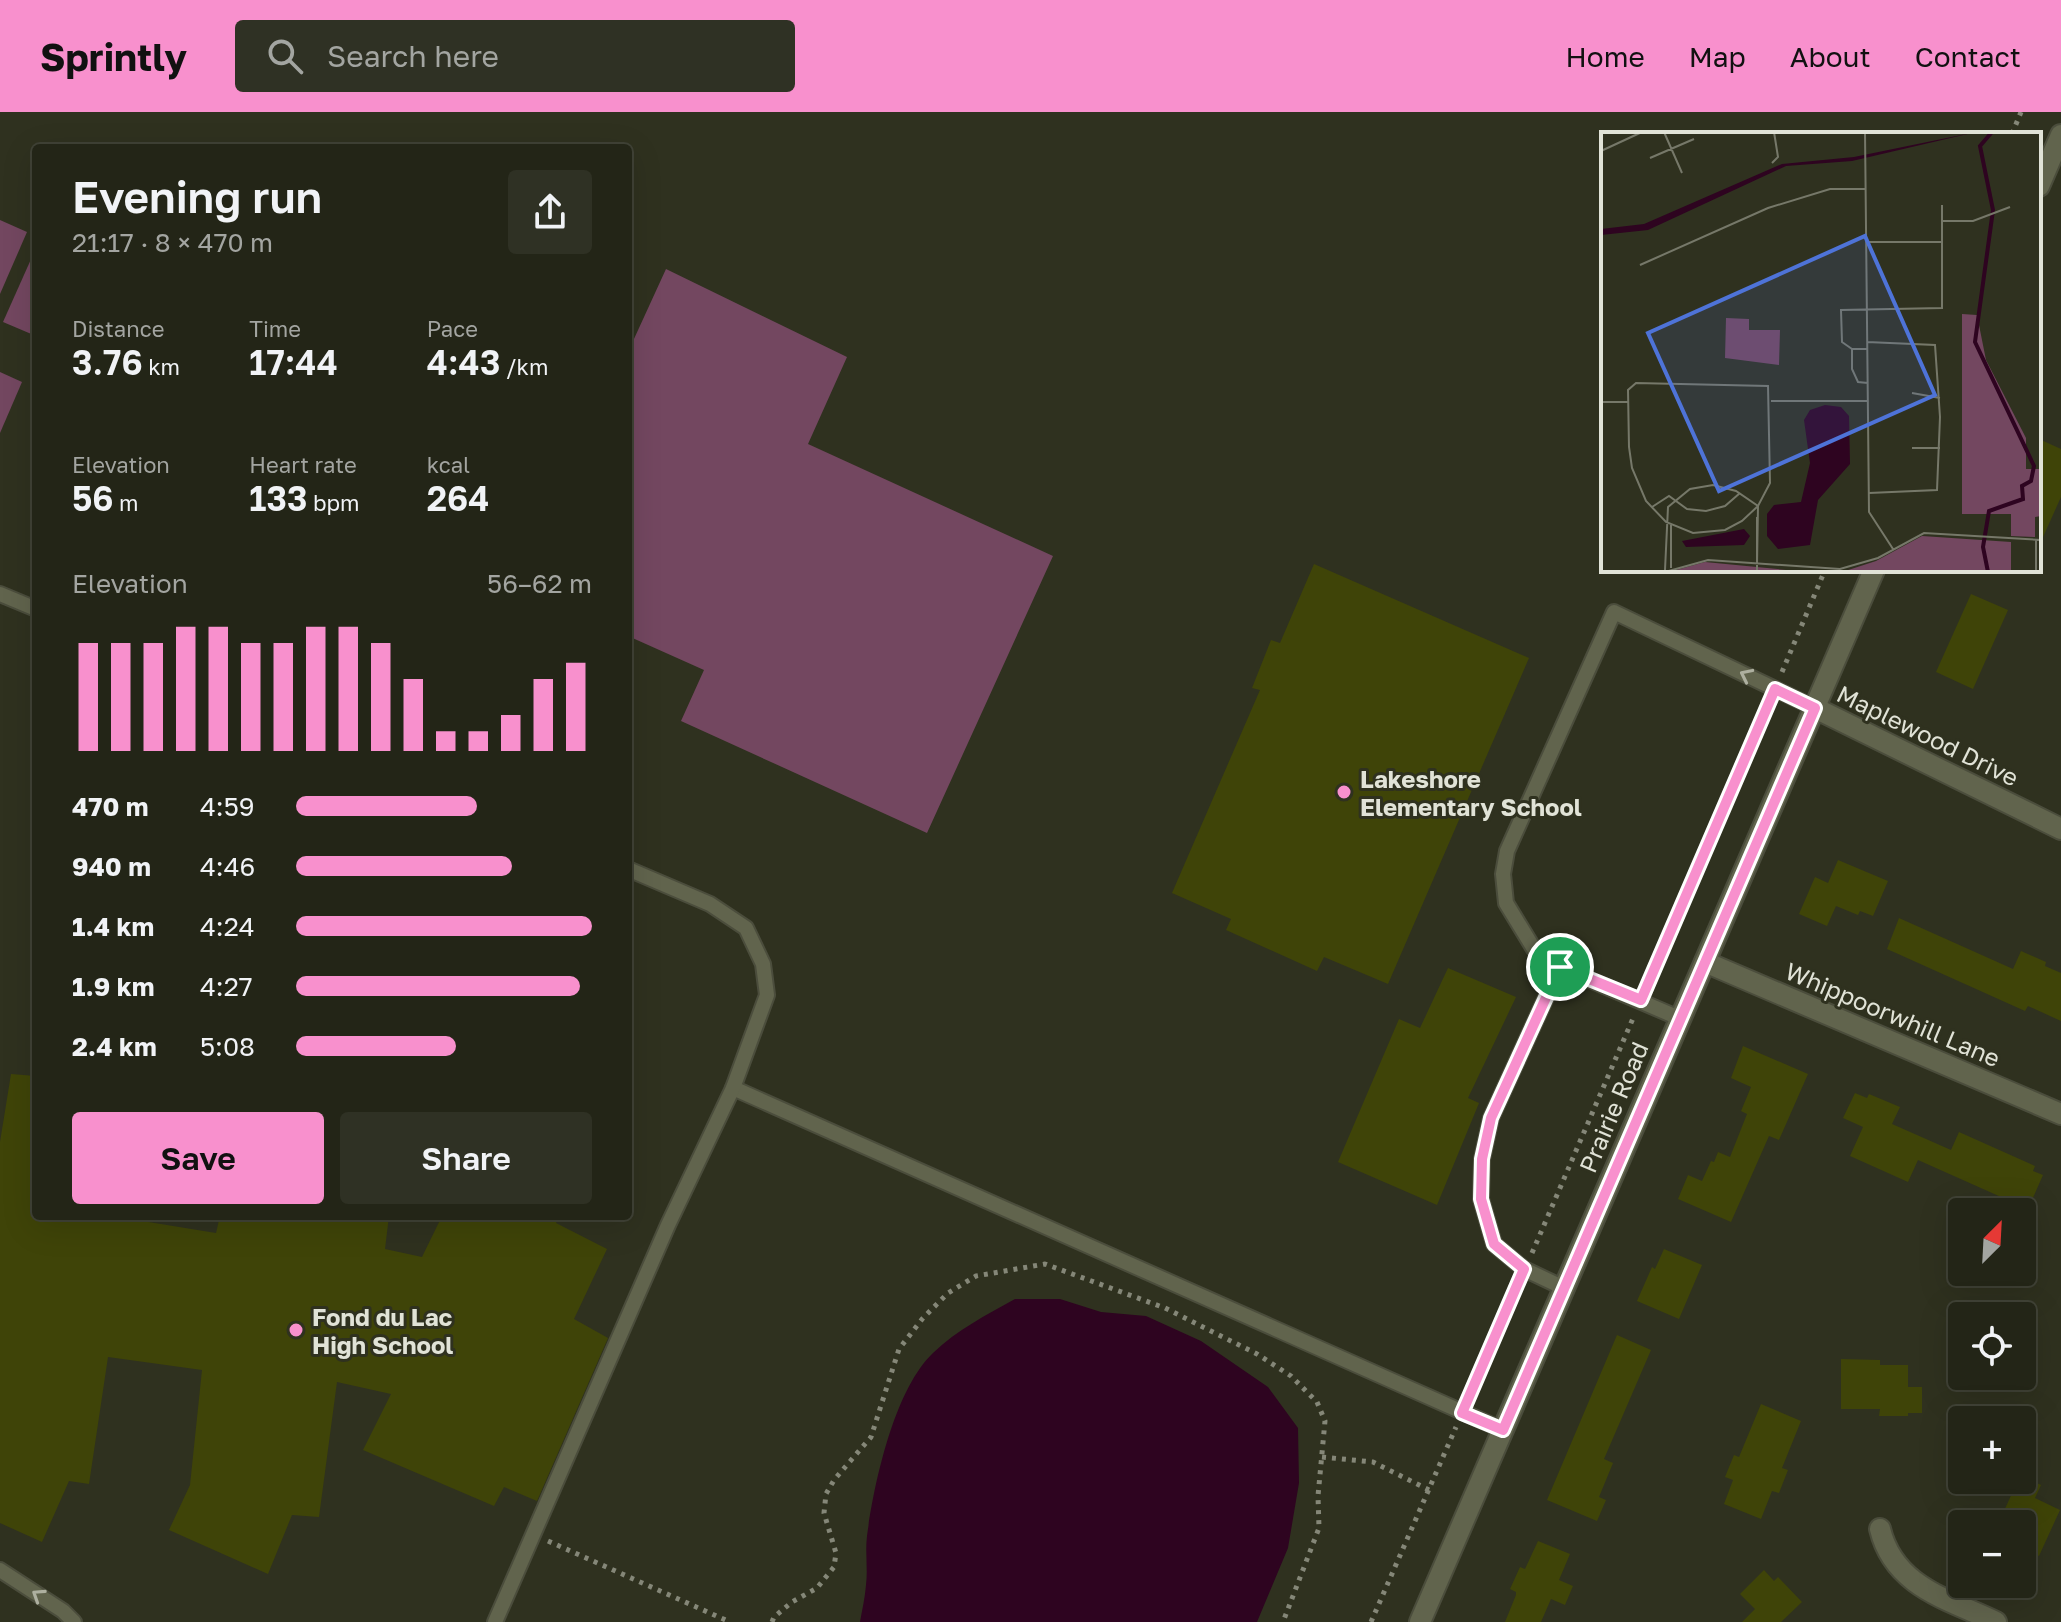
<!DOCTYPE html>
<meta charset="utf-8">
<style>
body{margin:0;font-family:"Golos Text",sans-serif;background:#2f3124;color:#f1f3f6;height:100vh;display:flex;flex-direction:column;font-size:30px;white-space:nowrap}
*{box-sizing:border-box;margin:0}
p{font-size:26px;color:#a3a5a1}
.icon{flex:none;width:44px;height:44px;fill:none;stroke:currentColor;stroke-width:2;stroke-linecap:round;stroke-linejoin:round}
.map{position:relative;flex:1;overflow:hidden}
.panel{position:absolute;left:32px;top:32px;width:600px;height:1076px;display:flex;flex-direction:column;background:#232517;border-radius:8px;box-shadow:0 8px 32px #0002,0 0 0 2px #404236}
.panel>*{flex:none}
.needle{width:52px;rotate:24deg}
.controls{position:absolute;left:1948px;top:1086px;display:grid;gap:16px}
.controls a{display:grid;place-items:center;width:88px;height:88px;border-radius:8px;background:#232517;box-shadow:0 8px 32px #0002,0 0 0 2px #404236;font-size:40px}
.pin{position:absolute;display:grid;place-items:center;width:68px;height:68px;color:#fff;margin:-34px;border:4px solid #fff;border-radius:50%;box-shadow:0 2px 8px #0007}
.round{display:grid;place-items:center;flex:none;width:84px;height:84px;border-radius:8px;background:#2f3124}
.summary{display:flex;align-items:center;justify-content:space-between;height:136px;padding:0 40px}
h1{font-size:44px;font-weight:600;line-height:60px}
.figures{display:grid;grid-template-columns:repeat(3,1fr);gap:12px;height:136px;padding:8px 40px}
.figures div{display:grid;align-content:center}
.figures b{font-size:34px;font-weight:600}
.figures small{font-size:22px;font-weight:400}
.figures p{font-size:22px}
.chart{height:224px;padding:16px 40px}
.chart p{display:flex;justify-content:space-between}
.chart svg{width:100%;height:144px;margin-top:8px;stroke:#f890cd;stroke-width:6}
.button{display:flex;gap:16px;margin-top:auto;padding:16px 40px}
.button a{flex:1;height:92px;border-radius:8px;background:#f890cd;color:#111;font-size:32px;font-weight:600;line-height:92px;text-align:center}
.button a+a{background:#2f3124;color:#f1f3f6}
ul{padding:0 40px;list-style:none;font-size:26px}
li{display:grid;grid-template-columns:128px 96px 1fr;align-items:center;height:60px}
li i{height:20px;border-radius:10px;background:#f890cd}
header{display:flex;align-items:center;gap:48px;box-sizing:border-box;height:112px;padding:0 40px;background:#f890cd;color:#111}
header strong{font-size:38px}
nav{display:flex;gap:44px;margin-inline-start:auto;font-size:28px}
.search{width:560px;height:72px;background:#2f3124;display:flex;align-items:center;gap:20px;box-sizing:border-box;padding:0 28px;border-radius:8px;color:#a3a5a1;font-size:30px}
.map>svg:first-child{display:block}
</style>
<header>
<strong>Sprintly</strong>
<div class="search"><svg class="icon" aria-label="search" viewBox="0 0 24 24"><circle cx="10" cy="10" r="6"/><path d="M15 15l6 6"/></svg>Search here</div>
<nav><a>Home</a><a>Map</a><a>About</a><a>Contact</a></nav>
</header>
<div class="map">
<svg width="2061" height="1510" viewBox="0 0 2061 1510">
<rect width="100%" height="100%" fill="#2f311f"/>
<g fill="#734760">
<path d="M0,108L27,120L0,182Z"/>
<path d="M36,136V224L3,210Z"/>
<path d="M666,157L847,245L808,332L1053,444L927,721L681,609L704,558L628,524V240Z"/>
<path d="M0,260L22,270L0,321Z"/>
</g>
<path fill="#2e0420" d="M1015,1187H1060L1101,1200L1146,1204L1201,1229L1268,1275L1298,1316L1299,1371L1288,1436L1257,1510H860C862,1498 865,1486 866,1473C868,1457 865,1440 867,1424C874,1372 894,1278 933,1241C957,1218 986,1203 1015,1187Z"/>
<g fill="#3f4408">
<path d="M2039,327L2061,337V385L2039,434Z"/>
<path d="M1314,452L1529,546L1388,872L1324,845L1317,859L1226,818L1231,807L1172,781L1260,578L1252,576L1271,528L1280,531Z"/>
<path d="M1971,482L2008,498L1973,577L1936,560Z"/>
<path d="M1838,748L1888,769L1873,804L1860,799L1858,803L1836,794L1827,814L1799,802L1815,765L1828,771Z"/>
<path d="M1899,806L2013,857L2021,839L2046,850L2045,854L2061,861V909L2028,894L2025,899L1887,837Z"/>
<path d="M1448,856L1516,885L1468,986L1479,991L1437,1093L1338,1050L1399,907L1420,916Z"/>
<path d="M1743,934L1808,962L1779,1028L1769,1024L1731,1110L1678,1087L1688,1063L1702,1069L1711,1049L1714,1050L1718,1040L1730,1045L1747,1002L1741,999L1751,975L1731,966Z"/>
<path d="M11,962L36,964V1104H130V1107L216,1121L220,1104H389L385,1137L422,1145L442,1104H559L556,1111L607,1137L574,1207L608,1226L537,1389L504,1375L494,1394L363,1338L391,1282L337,1270L319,1405L292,1403L268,1462L169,1418L190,1373L202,1258L108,1245L89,1372L69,1369L42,1430L0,1411V1030Z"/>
<path d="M1855,981L1867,986L1869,982L1900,995L1892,1012L1951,1038L1959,1020L2035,1054L2033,1059L2043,1063L2028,1097L1918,1048L1908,1070L1850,1044L1863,1015L1843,1006Z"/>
<path d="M1664,1137L1702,1153L1679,1207L1637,1189L1652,1155L1655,1157Z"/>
<path d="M1617,1223L1651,1238L1604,1347L1613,1351L1599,1385L1606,1388L1597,1409L1547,1388Z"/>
<path d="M1841,1247L1880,1248V1253H1908V1275H1922V1301H1908V1304H1879L1880,1297H1841Z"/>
<path d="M1761,1292L1801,1309L1782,1356L1788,1358L1779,1381L1772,1379L1761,1407L1724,1392L1733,1368L1725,1365L1734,1343L1739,1345Z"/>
<path d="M2024,1365L2041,1373L2035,1386L2060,1398L2039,1444L2022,1436V1412H1998L2014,1377L2018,1378Z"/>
<path d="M1538,1429L1570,1442L1559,1468L1573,1474L1565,1493L1551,1487L1541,1510H1505L1516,1483V1480L1510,1477L1520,1455L1525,1457Z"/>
<path d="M1764,1458L1774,1469L1778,1465L1802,1490L1781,1510H1742L1755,1497L1740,1482Z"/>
</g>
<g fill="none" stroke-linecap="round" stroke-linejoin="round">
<g stroke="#4b4d3c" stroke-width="18">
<g id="service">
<path d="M0,482L36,497"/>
<path d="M1560,855L1534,837L1506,791L1503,762L1507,739L1614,500L1815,596"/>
<path d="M733,976L1503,1318"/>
<path d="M1564,1176L1524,1157L1494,1132L1481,1087L1482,1047L1491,1006L1560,855L1679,906"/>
<path d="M0,1458L63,1499L74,1510"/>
<path d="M495,1510L668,1113L733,976L767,883L763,852L746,816L710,792L628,757"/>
</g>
</g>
<g stroke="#4b4d3c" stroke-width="24">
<g id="minor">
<path d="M2039,74L2061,23"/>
<path d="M1815,596L2061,717"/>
<path d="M1705,850L2061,1002"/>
<path d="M1880,1417C1894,1475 1948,1487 1996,1510"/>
<path d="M1420,1510L1874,458"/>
</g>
</g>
<g stroke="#858778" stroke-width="5" stroke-dasharray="4 6" stroke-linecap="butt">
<path d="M2012,22L2021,0"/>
<path d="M1782,560L1825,458"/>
<path d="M1647,872L1769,591"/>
<path d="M1532,1141L1634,904"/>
<path d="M1470,1284L1518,1172"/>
<path d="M1322,1345L1373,1350L1429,1378"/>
<path d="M548,1429L730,1510"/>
<path d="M772,1510L774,1505L792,1490L817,1476L834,1455L836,1441L824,1401L826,1382L834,1368L871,1325L899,1237L923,1206L948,1181L976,1164L1045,1152L1165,1196L1257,1242L1291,1264L1317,1290L1325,1309L1318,1384L1319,1416L1283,1510"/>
<path d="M1371,1510L1456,1315"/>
</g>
<use href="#service" stroke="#61644d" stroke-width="14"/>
<use href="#minor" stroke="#61644d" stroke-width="20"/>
</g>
<defs><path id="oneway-chevron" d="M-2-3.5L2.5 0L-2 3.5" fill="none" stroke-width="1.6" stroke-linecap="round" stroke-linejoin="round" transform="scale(2)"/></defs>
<g stroke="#aeb0a0">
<use href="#oneway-chevron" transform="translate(1746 563) rotate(-154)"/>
<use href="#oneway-chevron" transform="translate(38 1483) rotate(-147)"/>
</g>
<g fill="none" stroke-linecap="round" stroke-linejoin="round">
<g stroke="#fff" stroke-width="16">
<path id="route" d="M1775,577L1815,596L1503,1318L1462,1301L1524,1157L1494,1132L1481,1087L1482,1047L1491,1006L1560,855L1641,888Z"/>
</g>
<use href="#route" stroke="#f890cd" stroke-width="10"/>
</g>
<g fill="#f890cd" stroke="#2f311f" stroke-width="3">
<circle cx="1344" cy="680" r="8"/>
<circle cx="296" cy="1218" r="8"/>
</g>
<g text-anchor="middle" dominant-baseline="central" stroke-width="6" stroke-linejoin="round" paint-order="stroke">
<g font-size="24" fill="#e1e3d7" stroke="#2f311f">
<text transform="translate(1928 623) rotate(26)">Maplewood Drive</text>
<text transform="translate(1893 902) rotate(23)">Whippoorwhill Lane</text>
<text transform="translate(1613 995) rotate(-67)">Prairie Road</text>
</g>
<g font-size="24" font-weight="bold" fill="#e1e3d7" stroke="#2f311f" text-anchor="start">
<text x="1360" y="666">Lakeshore<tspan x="1360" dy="28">Elementary School</tspan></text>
<text x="312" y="1204">Fond du Lac<tspan x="312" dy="28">High School</tspan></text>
</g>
</g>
<g transform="translate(1601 20)">
<rect width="440" height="440" fill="#2f311f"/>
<path d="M361,182L376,183L385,228L425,306V337H440V384L434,385V405L410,404V382H361ZM125,186L148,187V198H179L178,233L124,226ZM321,404L410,410V440H241L275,429ZM104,430L206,440H68Z" fill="#734760"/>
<path d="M375,0L251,29L185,34L47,98L0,103V97L43,92L181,32L253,25ZM224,273L240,275L248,284L249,332L217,368L209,413L177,417L166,404V382L173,373L200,370L209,331L203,288L209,278ZM143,397L149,404L143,413L85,415L81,409Z" fill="#2e0420"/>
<path fill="none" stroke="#2e0420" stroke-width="4" d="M387,440L382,415L388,379L422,367L421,354L430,349L433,334L374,210L392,78L379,14L391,0"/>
<path fill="none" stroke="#767869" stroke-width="2" d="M63,0L81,41M264,0L268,380L292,417M0,19L41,0M49,26L93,7M171,31L177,25L173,0M342,89H372L409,75M265,110H342M39,133L167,76L229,57H264M266,210L334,213L339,285L336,358L268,361M251,217L241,210L240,178L341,176V73M266,217H251V237L257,250L267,251M35,251L167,254L169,351L157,374L141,389L124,398L92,401L65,390L45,369L31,336L28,315L27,258ZM311,261L339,266M170,269H267M0,270H27M311,316H339M51,375L68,364L86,377L105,379L124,374L139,361M156,385V440M435,407V440M70,436V393M64,438L67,375L89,357L112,353L135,359L157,374L156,432M64,440L107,428L239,437L277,426L323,401L440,408"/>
<path fill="#4e73d8" fill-opacity="0.15" stroke="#4e73d8" stroke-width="4" d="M264,104L334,263L118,359L47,201Z"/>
<rect width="440" height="440" fill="none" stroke="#e1e3d7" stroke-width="4"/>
</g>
</svg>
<div class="controls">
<a><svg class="needle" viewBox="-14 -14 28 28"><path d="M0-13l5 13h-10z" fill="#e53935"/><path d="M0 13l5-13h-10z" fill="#a3a5a1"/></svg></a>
<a><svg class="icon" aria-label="locate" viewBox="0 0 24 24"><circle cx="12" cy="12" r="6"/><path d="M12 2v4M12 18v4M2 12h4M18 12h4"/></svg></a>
<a>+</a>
<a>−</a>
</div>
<div class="pin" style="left:1560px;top:855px;background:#1e9e55"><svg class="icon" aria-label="arrive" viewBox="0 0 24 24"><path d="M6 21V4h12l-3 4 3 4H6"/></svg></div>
<section class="panel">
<div class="summary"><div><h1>Evening run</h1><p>21:17 · 8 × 470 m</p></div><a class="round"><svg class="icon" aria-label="share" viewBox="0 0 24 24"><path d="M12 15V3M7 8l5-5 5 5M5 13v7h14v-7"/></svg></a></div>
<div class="figures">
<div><p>Distance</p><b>3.76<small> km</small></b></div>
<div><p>Time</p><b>17:44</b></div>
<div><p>Pace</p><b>4:43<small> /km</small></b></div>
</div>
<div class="figures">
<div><p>Elevation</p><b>56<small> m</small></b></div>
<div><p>Heart rate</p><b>133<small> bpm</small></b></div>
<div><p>kcal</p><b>264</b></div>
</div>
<div class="chart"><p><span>Elevation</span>56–62 m</p>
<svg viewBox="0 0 160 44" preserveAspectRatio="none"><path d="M5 44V11M15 44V11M25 44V11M35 44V6M45 44V6M55 44V11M65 44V11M75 44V6M85 44V6M95 44V11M105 44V22M115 44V38M125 44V38M135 44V33M145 44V22M155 44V17"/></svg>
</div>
<ul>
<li><b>470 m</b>4:59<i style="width:61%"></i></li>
<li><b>940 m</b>4:46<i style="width:73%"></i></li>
<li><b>1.4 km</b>4:24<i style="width:100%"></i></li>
<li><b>1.9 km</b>4:27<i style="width:96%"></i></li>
<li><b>2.4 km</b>5:08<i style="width:54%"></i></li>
</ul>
<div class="button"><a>Save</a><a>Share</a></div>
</section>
</div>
